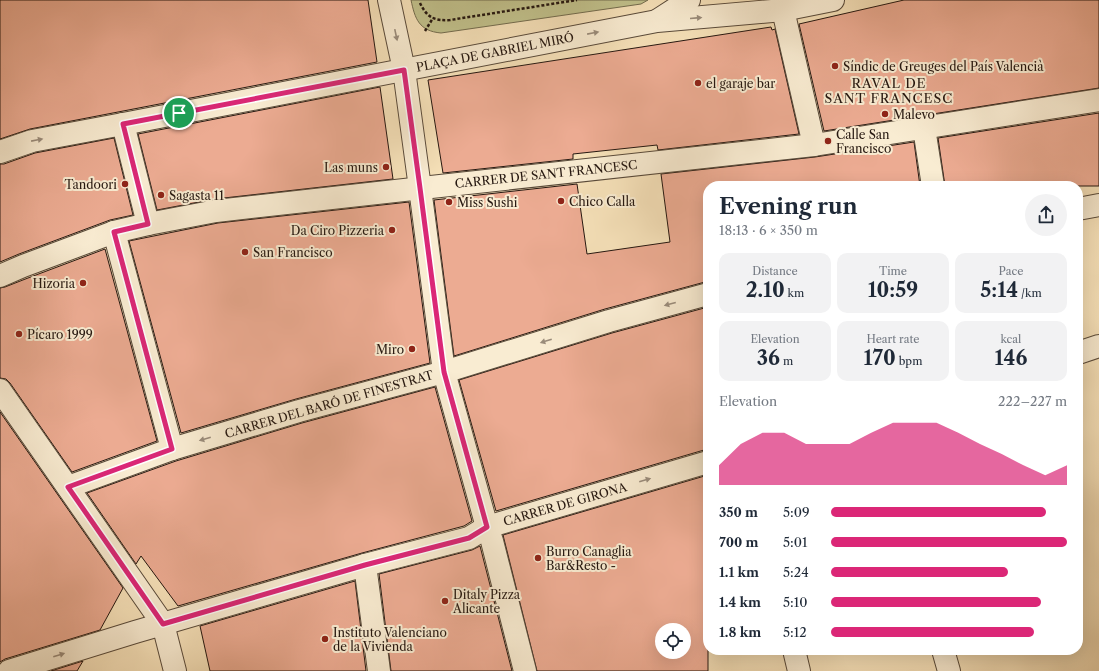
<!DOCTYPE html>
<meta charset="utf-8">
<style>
body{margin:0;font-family:"Libre Caslon Text",serif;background:#f2f2f3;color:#1f2937;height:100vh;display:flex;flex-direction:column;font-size:15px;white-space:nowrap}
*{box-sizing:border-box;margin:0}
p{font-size:13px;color:#747a83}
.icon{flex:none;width:22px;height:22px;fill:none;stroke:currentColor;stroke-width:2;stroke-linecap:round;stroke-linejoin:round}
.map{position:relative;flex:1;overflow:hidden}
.details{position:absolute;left:703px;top:181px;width:380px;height:474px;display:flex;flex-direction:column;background:#fff;border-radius:16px;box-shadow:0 4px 16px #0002}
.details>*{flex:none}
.tools{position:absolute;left:655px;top:623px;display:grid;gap:8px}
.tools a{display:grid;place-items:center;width:36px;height:36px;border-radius:50%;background:#fff;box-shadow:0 4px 16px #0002;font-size:20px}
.pin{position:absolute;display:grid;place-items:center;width:34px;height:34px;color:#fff;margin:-17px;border:2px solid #fff;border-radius:50%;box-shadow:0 1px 4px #0007}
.round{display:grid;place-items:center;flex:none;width:42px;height:42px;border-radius:21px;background:#f2f2f3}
.overview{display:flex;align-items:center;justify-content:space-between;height:68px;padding:0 16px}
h1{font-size:22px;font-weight:700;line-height:30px}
.stats{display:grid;grid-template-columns:repeat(3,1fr);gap:6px;height:68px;padding:4px 16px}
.stats div{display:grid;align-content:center;border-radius:10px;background:#f2f2f3;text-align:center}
.stats b{font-size:20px;font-weight:700}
.stats small{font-size:11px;font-weight:400}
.stats p{font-size:11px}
.chart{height:112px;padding:8px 16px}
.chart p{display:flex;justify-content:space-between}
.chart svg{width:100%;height:72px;margin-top:4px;fill:#db2777;opacity:.7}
ul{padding:0 16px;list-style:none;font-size:13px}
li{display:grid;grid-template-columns:64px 48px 1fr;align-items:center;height:30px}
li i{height:10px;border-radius:5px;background:#db2777}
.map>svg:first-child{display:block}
</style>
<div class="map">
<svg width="1099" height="671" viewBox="0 0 1099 671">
<rect width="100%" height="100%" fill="#f6e1b9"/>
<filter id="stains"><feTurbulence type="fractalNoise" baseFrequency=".005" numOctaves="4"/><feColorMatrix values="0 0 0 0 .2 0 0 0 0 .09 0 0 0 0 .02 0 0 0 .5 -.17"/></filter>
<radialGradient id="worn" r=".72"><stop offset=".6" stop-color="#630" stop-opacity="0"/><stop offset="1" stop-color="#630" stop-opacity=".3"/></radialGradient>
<path fill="#c1c18c" stroke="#736c4e" d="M411,0H648L641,4L441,33C419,31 415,19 411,0Z"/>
<g fill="#ecab92" stroke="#251710" fill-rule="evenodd">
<path d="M0,0H368L377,62L30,129L0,139Z"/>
<path d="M904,0H1099V88L824,131L799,24Z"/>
<path d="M771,27L772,30L775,29L799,134L658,150L657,145L573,154V159L443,173L428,80Z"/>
<path d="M380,87L393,179L215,199L157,210L138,134Z"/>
<path d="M1099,113V186H945L938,138Z"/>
<path d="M114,138L133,215L110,220L19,254L0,262V164H4L35,153Z"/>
<path d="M914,142L920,186H708V282H705L605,309L454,356L434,200L577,184L587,254L670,242L661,174L815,157Z"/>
<path d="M409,202L430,363L296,399L181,433L129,241L218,223Z"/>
<path d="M105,249L157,441L72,472L10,383L6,379L0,378V288L5,287L28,278Z"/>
<path d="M708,307V450H704L496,511L459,380L612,333Z"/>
<path d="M435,387L472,521L464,526L362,553L178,606L141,556L136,564L87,493L176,461L302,423Z"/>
<path d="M0,412L123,588L100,630L5,659L0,662Z"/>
<path d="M708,475V671H537L503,535ZM662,630H684V652H662Z"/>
<path d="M480,546L512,671H391L379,574L472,550Z"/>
<path d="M355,581L366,671H210L200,626Z"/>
<path d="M83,661L77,671H51Z"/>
</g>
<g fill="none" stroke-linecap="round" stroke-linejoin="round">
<g stroke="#594a3a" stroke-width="24">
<g id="street">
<path d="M389,0L404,70L420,188L444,372L487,527L492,541L525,671"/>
<path d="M783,10L814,145"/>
<path d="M658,20L689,0"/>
<path d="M123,124L148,224"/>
<path d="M924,128L933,186"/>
<path d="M0,152L32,141L123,124L657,21L783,10L833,0"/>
<path d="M1078,209L1099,205"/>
<path d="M114,232L172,449"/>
<path d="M0,276L23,266L114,232L148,224L216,211L431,187L814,145L1099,100"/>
<path d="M1078,353L1099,346"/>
<path d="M0,390L163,624L175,671"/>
<path d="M68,487L172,449L299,411L444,372L609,321L708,294"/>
<path d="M365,565L379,671"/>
<path d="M794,650L799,671"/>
<path d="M943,650L949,671"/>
<path d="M9,671L135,632L365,565L469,538L487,527L708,462"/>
</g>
</g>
<g stroke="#251710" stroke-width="2.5" stroke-dasharray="3 2" stroke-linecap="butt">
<path d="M420,3C427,18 435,21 450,20L577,0"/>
<path d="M425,31L433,18"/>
</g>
<use href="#street" stroke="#f9ecd2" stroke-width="22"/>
</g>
<defs><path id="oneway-solid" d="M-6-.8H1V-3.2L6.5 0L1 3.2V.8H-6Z"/></defs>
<g fill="#9a8c7b">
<use href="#oneway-solid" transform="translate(696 18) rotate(-5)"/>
<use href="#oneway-solid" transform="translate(593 33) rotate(-11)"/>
<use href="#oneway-solid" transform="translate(396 35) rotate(78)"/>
<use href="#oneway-solid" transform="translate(37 140) rotate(-11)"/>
<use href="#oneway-solid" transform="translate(670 304) rotate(165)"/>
<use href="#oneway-solid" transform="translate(546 341) rotate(163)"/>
<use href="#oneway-solid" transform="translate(205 439) rotate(164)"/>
<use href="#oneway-solid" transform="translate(645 480) rotate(-16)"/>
<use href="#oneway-solid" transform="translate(59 655) rotate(-17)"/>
</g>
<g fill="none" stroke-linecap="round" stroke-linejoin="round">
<g stroke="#fff" stroke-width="8">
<path id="route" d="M404,70L420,188L444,372L487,527L469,538L365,565L163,624L68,487L172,449L114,232L148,224L123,124Z"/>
</g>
<use href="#route" stroke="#db2777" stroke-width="5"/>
</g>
<g fill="#8f2418" stroke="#f9ecd2" stroke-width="1.5">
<circle cx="835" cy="66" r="4"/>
<circle cx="698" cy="83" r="4"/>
<circle cx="885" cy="114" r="4"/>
<circle cx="828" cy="141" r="4"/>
<circle cx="386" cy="167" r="4"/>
<circle cx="125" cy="184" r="4"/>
<circle cx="161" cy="195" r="4"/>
<circle cx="561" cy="201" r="4"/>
<circle cx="449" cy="202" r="4"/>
<circle cx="392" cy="230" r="4"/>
<circle cx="245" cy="252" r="4"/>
<circle cx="83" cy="283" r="4"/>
<circle cx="19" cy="334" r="4"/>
<circle cx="412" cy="349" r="4"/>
<circle cx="538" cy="558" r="4"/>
<circle cx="445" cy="601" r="4"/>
<circle cx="325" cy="639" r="4"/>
</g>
<g text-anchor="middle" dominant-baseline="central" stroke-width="4" stroke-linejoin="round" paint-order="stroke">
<g font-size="12" fill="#251710" stroke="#f9ecd2">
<text transform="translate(495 52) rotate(-11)">PLAÇA DE GABRIEL MIRÓ</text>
<text transform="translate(546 174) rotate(-6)">CARRER DE SANT FRANCESC</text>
<text transform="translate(329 404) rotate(-16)">CARRER DEL BARÓ DE FINESTRAT</text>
<text transform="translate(565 504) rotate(-16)">CARRER DE GIRONA</text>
</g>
<g font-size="12" fill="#251710" stroke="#f9ecd2" text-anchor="start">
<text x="843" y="66">Síndic de Greuges del País Valencià</text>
<text x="706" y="83">el garaje bar</text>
<text x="893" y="114">Malevo</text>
<text x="836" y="134">Calle San<tspan x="836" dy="14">Francisco</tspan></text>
<text x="378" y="167" text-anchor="end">Las muns</text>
<text x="117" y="184" text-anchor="end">Tandoori</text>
<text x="169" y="195">Sagasta 11</text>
<text x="569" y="201">Chico Calla</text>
<text x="457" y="202">Miss Sushi</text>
<text x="384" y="230" text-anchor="end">Da Ciro Pizzeria</text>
<text x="253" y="252">San Francisco</text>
<text x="75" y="283" text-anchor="end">Hizoria</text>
<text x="27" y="334">Pícaro 1999</text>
<text x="404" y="349" text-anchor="end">Miro</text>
<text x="546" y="551">Burro Canaglia<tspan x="546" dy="14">Bar&amp;Resto -</tspan></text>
<text x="453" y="594">Ditaly Pizza<tspan x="453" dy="14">Alicante</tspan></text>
<text x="333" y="632">Instituto Valenciano<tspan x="333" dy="14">de la Vivienda</tspan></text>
</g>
<g font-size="13" letter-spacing="1" fill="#251710" stroke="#f9ecd2">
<text x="889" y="83">RAVAL DE<tspan x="889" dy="15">SANT FRANCESC</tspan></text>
</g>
</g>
<rect width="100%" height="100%" filter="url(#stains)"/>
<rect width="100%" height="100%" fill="url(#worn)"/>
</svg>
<div class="tools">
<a><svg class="icon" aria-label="locate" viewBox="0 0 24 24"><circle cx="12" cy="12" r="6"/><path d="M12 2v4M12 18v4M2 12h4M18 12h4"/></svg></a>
</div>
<div class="pin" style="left:179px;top:113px;background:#1e9e55"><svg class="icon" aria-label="arrive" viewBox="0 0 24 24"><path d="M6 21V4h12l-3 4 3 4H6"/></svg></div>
<section class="details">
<div class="overview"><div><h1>Evening run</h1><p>18:13 · 6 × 350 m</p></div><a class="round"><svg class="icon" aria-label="share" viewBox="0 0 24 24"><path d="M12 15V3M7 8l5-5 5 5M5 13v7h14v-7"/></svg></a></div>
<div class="stats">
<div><p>Distance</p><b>2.10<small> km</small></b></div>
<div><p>Time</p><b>10:59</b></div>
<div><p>Pace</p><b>5:14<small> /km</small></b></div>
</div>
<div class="stats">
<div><p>Elevation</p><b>36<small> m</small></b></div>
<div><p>Heart rate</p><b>170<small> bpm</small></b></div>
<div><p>kcal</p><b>146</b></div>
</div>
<div class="chart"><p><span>Elevation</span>222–227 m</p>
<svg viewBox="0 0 160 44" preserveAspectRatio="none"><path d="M0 44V32L10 19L20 12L30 12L40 19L50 19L60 19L70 12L80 6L90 6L100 6L110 12L120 19L130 25L140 32L150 38L160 32V44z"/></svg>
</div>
<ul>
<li><b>350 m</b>5:09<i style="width:91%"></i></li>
<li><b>700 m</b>5:01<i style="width:100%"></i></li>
<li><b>1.1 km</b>5:24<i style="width:75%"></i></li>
<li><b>1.4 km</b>5:10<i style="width:89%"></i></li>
<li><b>1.8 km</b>5:12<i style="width:86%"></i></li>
</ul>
</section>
</div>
